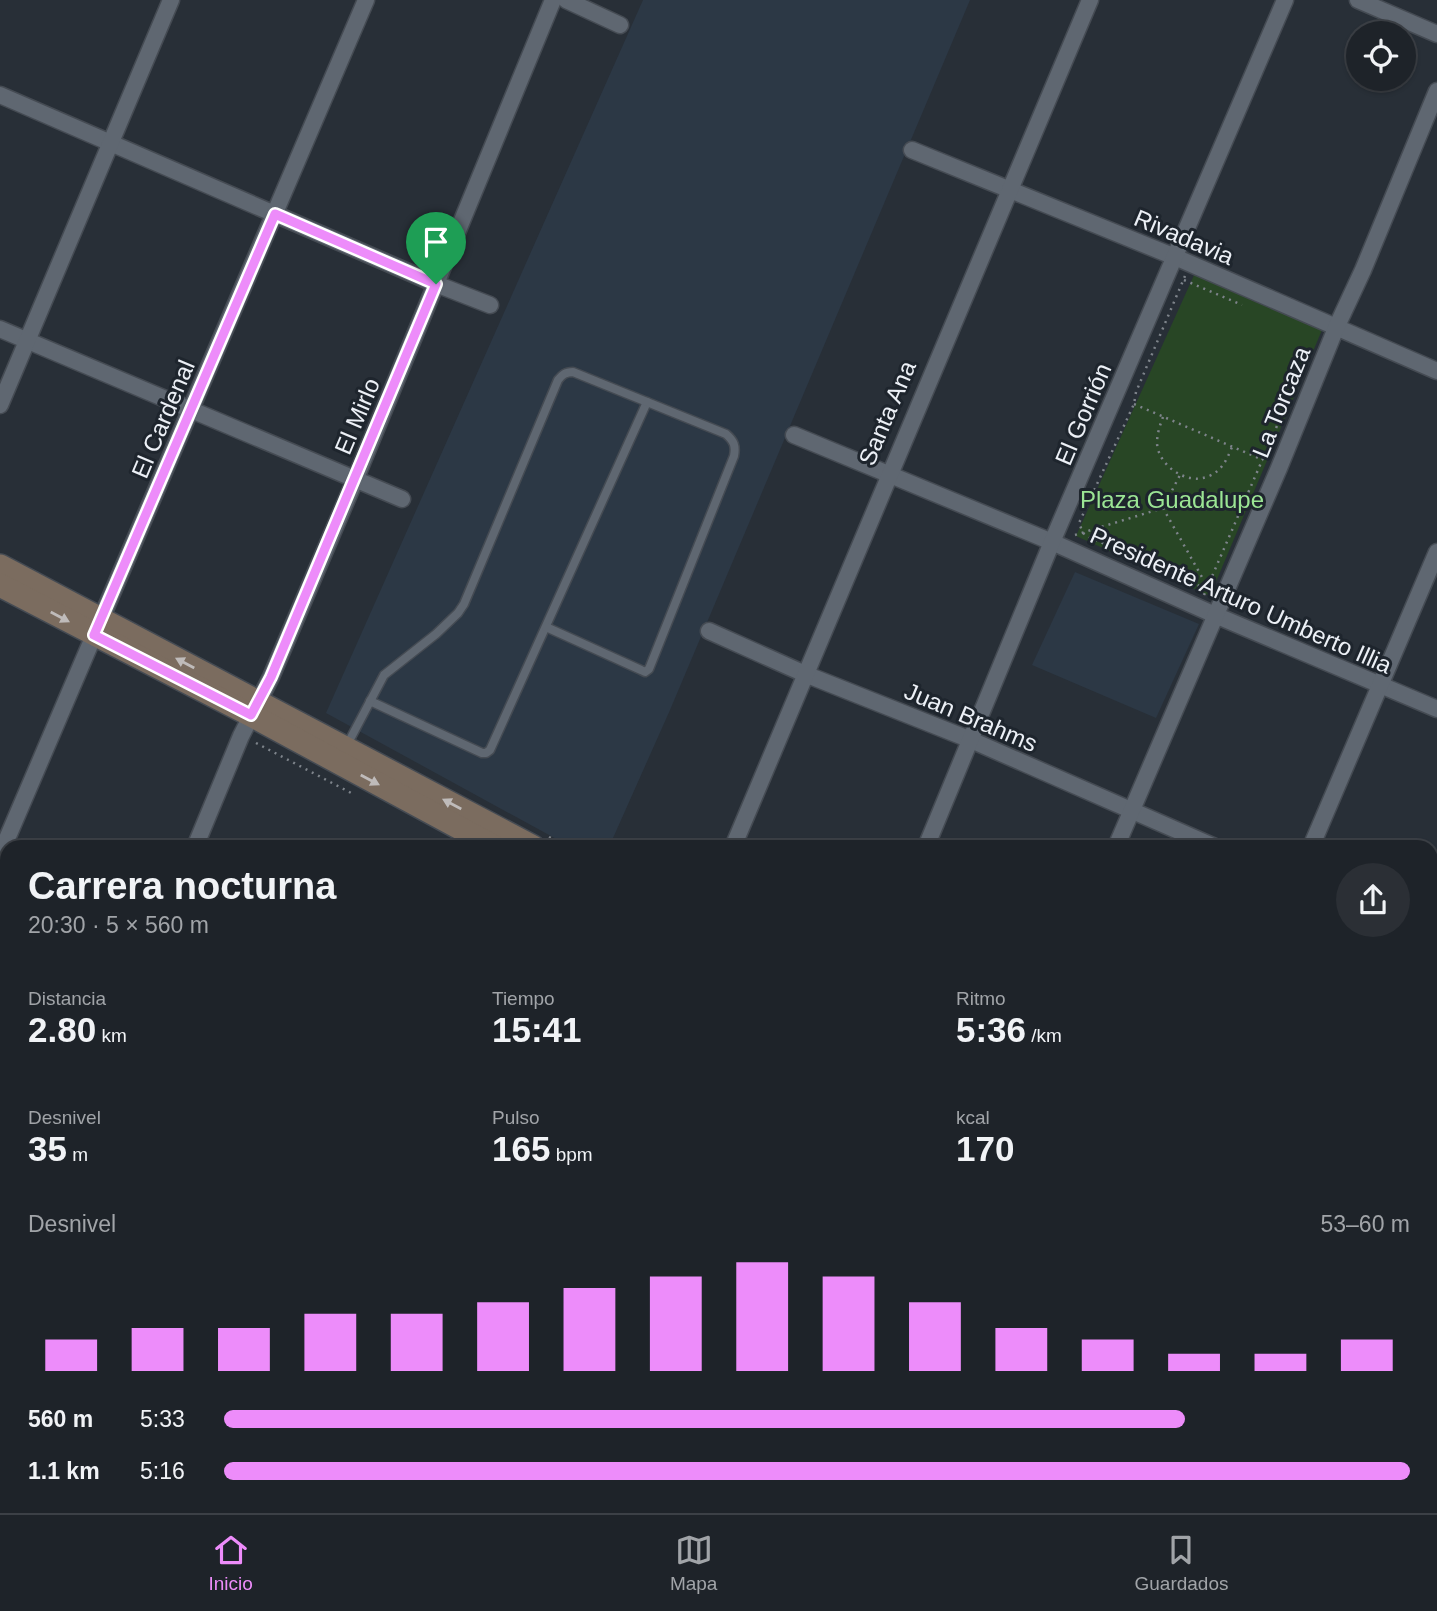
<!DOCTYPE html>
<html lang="es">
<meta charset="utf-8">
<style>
body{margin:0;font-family:Arial,sans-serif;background:#2b2f35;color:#f1f3f6;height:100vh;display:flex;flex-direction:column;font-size:26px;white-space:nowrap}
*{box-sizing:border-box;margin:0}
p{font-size:23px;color:#a1a4a8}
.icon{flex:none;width:38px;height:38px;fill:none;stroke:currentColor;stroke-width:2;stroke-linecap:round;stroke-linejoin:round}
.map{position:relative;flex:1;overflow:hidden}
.side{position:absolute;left:0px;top:840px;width:1438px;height:674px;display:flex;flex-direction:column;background:#1e2329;border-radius:21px 21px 0 0;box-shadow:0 2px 5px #0004,0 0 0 2px #3c4046}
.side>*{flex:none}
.tools{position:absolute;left:1346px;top:21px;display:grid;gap:14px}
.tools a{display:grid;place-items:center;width:70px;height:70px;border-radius:50%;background:#1e2329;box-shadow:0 2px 5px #0004,0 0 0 2px #3c4046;font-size:35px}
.pin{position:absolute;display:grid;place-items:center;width:60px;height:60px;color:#fff;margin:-72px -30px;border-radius:50% 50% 50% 0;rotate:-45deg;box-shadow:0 0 7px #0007}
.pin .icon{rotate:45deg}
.round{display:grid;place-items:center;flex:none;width:74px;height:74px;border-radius:37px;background:#2b2f35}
.overview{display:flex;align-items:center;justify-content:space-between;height:119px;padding:0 28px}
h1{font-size:38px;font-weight:700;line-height:52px}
.stats{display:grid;grid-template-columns:repeat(3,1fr);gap:10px;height:119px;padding:7px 28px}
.stats div{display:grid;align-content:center}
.stats b{font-size:35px;font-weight:700}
.stats small{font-size:19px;font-weight:400}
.stats p{font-size:19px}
.chart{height:196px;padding:14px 28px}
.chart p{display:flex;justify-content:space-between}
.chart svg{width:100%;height:126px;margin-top:7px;stroke:#ed8cfa;stroke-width:6}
ul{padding:0 28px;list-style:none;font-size:23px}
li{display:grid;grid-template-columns:112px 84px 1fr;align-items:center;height:52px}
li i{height:18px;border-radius:9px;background:#ed8cfa}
.dock{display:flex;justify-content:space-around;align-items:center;height:98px;border-top:2px solid #3c4046;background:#1e2329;font-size:19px;color:#a1a4a8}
.dock a{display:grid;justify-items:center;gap:4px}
.dock .on{color:#ed8cfa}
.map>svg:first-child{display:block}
</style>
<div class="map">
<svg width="1437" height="1513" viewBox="0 0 1437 1513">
<rect width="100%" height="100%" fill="#282f37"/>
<g fill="#2c3845">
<path d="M643,0H970L670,710L609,847H571L326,713Z"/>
<path d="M1075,572L1199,624L1156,718L1032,665Z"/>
</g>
<path fill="#284625" d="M1195,273L1322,330L1210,596L1076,536Z"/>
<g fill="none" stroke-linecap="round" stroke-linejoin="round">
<g stroke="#454b53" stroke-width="11">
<g id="lane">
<path d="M370,701L482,753H486L490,750L647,402"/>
<path d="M346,747L384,675L436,634L458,613L464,604L558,380C562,375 565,372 573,372L726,434C734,441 736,446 734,456L649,669L645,672L641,670L546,627"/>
</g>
</g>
<g stroke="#454b53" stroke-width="19">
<g id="street">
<path d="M566,0L620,25"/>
<path d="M1358,0L1437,34"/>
<path d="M0,95L436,284L490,305"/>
<path d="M912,150L1175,257L1437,371"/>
<path d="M0,329L402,499"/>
<path d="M0,405L171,0"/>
<path d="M794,435L1052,542L1215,615L1437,709"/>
<path d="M709,631L805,674L971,740L1215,847"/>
<path d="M195,847L241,736L271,677L355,480L553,0"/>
<path d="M733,847L1090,0"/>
<path d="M926,847L1052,542L1285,0"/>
<path d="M1116,847L1279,468L1336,328L1363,270L1437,91"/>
<path d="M1311,847L1437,552"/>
<path d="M0,855L366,0"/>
<path d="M0,892L7,895"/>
<path d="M1432,937L1437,939"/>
<path d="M1432,1021L1437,1008"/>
<path d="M0,1200L7,1204"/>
<path d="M0,1299L7,1282"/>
<path d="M0,1506L14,1513"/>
<path d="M587,1507L598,1513"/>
<path d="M1156,1507L1169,1513"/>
<path d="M167,1513L170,1507"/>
<path d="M636,1513L639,1507"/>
<path d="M830,1513L833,1507"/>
<path d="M1025,1513L1028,1507"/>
<path d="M1208,1513L1211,1507"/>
</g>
</g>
<g stroke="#454b53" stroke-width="26">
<g id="secondary">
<path d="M0,566L533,847"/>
<path d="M0,585L251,715L495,847"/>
<path d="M1432,1324L1437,1327"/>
<path d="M1432,1348L1437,1351"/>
<path d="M447,1513L449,1507"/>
</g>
</g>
<g stroke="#7e848b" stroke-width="2.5" stroke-dasharray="2 5" stroke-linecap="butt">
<path d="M1185,276L1136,392L1134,404L1079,523L1083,533L1089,537L1206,589"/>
<path d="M1184,280L1242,305"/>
<path d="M1134,404L1263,460"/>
<path d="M1163,417C1160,425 1157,434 1157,443C1158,466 1188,486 1209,476C1222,471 1227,459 1232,447"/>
<path d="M1163,508L1207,586"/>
<path d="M1075,535L1163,508L1180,475"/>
<path d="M1204,595L1289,398"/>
<path d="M256,743L355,795"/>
<path d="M549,837L568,847"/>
</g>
<use href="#lane" stroke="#5f6771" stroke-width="8"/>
<use href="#street" stroke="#5f6771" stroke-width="16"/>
<use href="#secondary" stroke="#7b6c5f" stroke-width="23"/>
</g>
<defs><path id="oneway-solid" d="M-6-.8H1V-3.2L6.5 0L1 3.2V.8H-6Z" transform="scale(1.75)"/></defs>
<g fill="#bfbbba">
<use href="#oneway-solid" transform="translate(60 617) rotate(28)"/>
<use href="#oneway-solid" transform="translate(185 663) rotate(-152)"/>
<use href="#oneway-solid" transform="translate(370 780) rotate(28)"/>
<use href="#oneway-solid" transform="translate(452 804) rotate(-152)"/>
</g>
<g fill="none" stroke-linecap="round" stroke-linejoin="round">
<g stroke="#fff" stroke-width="14">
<path id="route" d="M275,214L436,284L271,677L251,715L94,635Z"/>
</g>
<use href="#route" stroke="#ed8cfa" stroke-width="9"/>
</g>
<g text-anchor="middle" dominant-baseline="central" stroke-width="6" stroke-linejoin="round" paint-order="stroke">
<g font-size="24" fill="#ecf0f6" stroke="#1e252d">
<text transform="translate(1184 237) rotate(23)">Rivadavia</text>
<text transform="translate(1281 402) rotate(-68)">La Torcaza</text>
<text transform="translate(887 413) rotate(-67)">Santa Ana</text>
<text transform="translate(1083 414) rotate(-67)">El Gorrión</text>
<text transform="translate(357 416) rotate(-67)">El Mirlo</text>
<text transform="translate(163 419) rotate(-67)">El Cardenal</text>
<text transform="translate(1241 600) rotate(24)">Presidente Arturo Umberto Illia</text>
<text transform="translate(971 717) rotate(23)">Juan Brahms</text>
</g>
<g font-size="24" fill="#9be594" stroke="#1e252d">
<text x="1172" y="499">Plaza Guadalupe</text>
</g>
</g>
</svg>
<div class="tools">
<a><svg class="icon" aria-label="locate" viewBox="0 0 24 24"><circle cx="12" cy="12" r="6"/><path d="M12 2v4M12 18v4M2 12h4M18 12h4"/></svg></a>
</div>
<div class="pin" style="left:436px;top:284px;background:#1e9e55"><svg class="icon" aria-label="arrive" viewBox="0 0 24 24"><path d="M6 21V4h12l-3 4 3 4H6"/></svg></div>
<section class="side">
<div class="overview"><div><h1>Carrera nocturna</h1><p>20:30 · 5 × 560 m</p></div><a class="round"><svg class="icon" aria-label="share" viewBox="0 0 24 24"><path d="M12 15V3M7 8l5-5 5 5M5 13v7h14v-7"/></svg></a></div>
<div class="stats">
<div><p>Distancia</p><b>2.80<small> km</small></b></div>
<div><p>Tiempo</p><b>15:41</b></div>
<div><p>Ritmo</p><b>5:36<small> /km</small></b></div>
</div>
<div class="stats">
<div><p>Desnivel</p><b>35<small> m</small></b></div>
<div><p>Pulso</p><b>165<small> bpm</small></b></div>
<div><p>kcal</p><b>170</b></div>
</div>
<div class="chart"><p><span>Desnivel</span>53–60 m</p>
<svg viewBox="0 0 160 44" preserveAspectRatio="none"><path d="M5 44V33M15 44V29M25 44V29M35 44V24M45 44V24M55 44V20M65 44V15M75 44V11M85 44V6M95 44V11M105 44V20M115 44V29M125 44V33M135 44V38M145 44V38M155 44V33"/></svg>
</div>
<ul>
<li><b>560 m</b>5:33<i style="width:81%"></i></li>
<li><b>1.1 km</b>5:16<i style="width:100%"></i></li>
</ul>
</section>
</div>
<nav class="dock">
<a class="on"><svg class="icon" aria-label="home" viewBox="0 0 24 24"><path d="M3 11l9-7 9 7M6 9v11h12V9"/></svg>Inicio</a>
<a><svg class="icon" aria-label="map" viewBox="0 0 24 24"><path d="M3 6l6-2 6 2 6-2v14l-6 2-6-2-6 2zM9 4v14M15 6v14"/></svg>Mapa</a>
<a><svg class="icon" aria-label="saved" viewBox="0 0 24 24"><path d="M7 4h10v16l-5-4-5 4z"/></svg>Guardados</a>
</nav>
